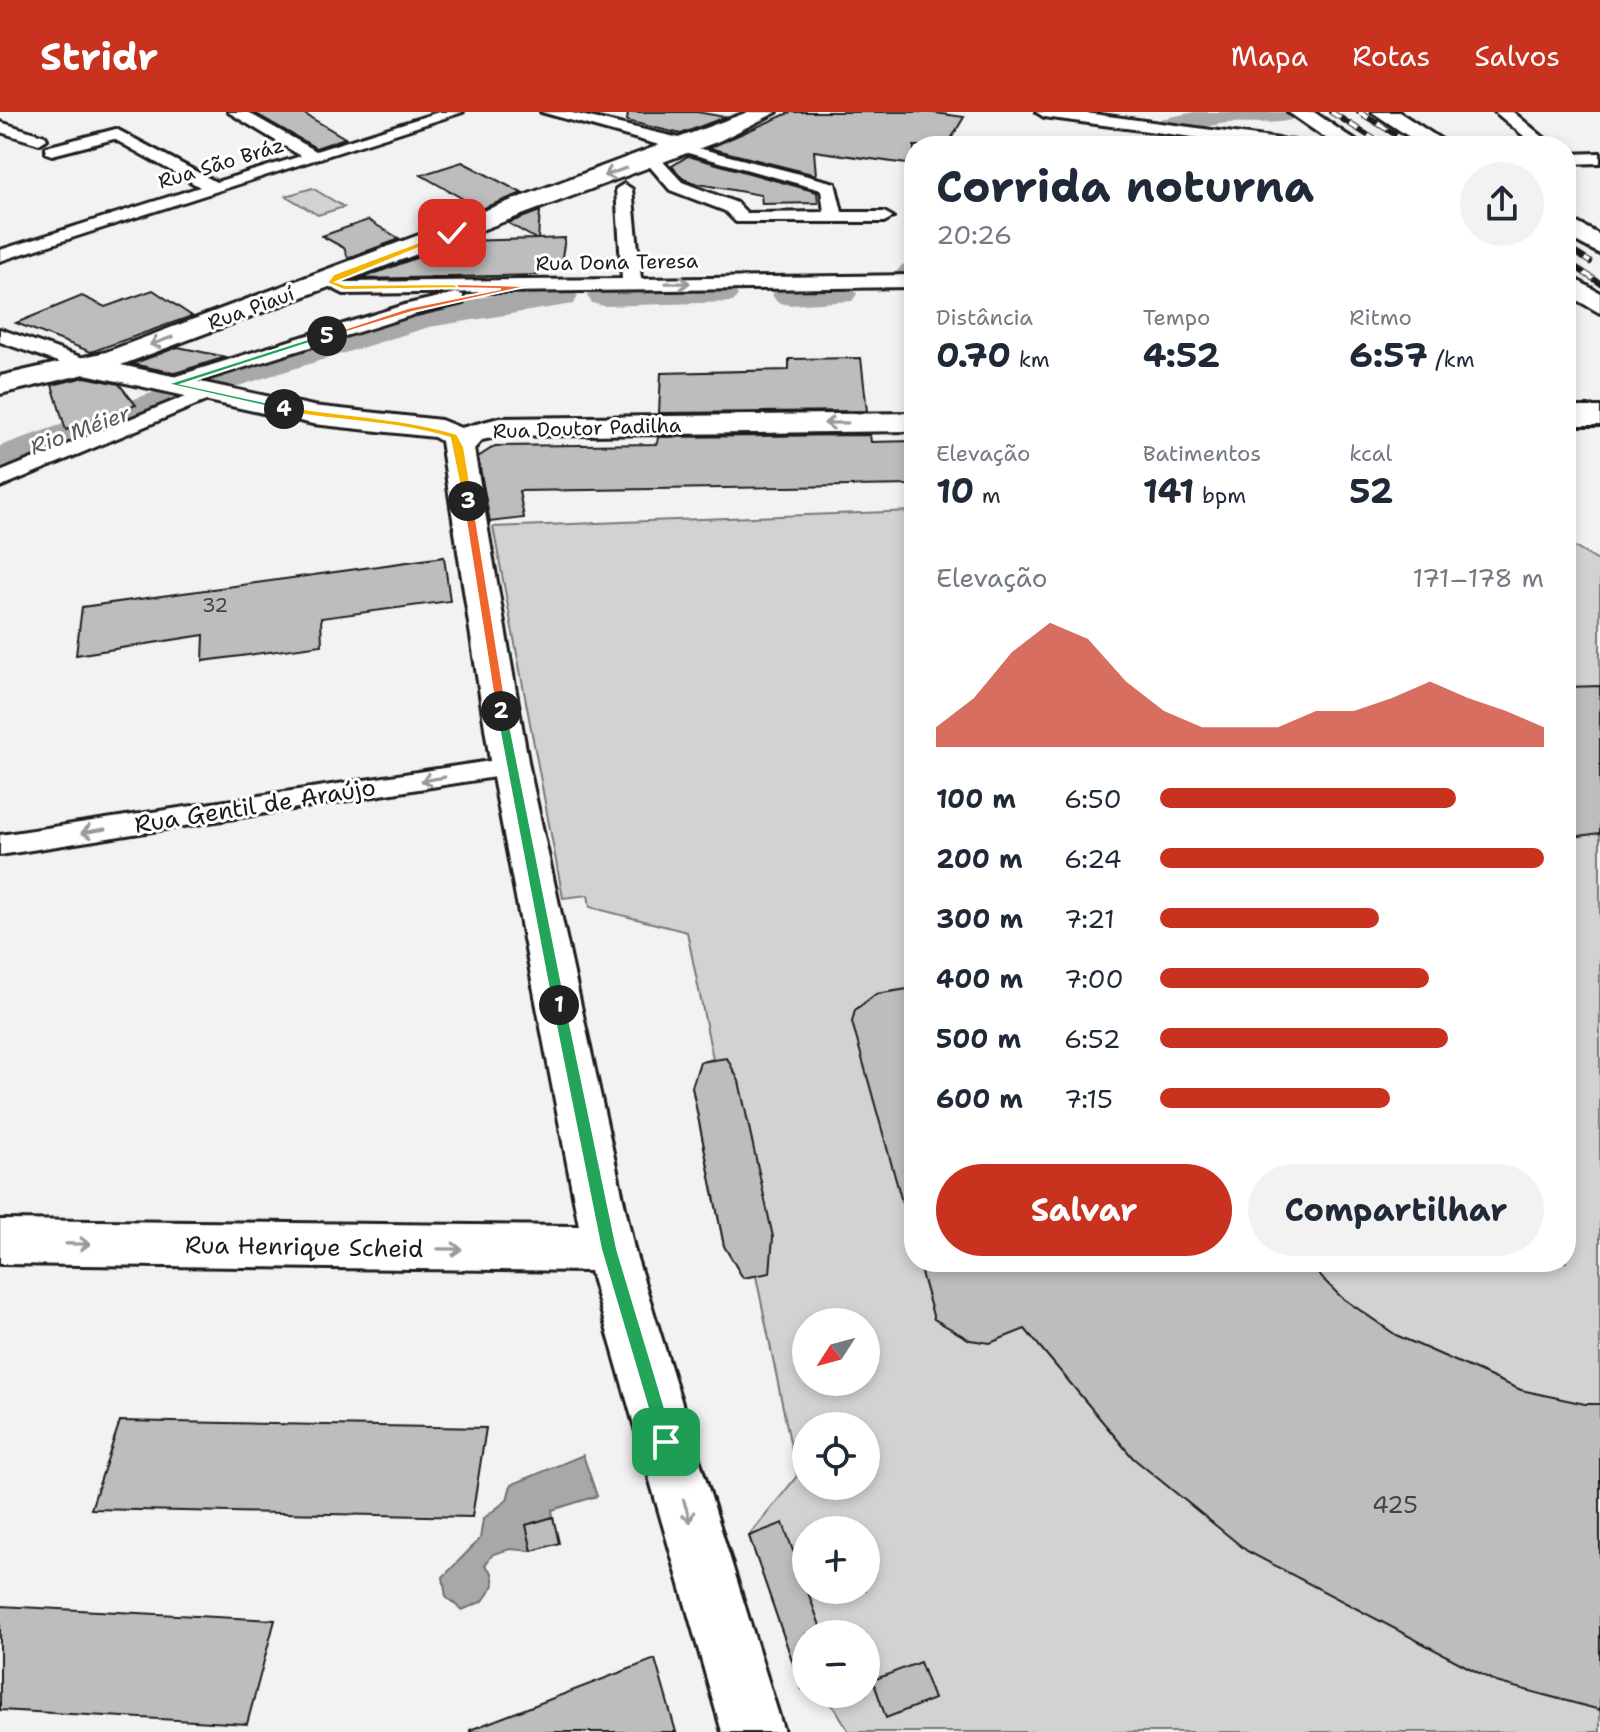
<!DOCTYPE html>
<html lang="pt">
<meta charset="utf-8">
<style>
body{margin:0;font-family:"Shantell Sans",sans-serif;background:#f2f2f3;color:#1f2937;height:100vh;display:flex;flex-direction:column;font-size:30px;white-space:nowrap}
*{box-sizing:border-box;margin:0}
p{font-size:26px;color:#747a83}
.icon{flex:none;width:44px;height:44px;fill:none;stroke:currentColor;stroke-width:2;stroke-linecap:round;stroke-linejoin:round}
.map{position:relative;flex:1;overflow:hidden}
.sheet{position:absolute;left:904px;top:24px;width:672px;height:1136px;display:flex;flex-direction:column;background:#fff;border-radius:32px;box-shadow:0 4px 12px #0003}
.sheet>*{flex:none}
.needle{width:52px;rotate:234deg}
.tools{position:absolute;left:792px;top:1196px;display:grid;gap:16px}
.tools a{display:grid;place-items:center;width:88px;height:88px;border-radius:50%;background:#fff;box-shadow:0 4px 12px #0003;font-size:40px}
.pin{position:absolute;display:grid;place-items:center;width:68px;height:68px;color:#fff;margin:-34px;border-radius:16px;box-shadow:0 4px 12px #0006}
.km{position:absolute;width:40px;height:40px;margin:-20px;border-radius:50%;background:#222;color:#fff;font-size:22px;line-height:40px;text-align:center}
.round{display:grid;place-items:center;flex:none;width:84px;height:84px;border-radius:42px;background:#f2f2f3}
.summary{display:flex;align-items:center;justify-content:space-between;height:136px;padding:0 32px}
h1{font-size:44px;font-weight:700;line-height:60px}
.metrics{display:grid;grid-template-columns:repeat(3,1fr);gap:12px;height:136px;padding:8px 32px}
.metrics div{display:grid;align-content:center}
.metrics b{font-size:34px;font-weight:700}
.metrics small{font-size:22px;font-weight:400}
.metrics p{font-size:22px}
.chart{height:224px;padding:16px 32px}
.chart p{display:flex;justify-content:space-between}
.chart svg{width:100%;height:144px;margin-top:8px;fill:#c8321e;opacity:.7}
.button{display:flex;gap:16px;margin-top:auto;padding:16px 32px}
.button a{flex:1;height:92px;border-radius:48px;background:#c8321e;color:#fff;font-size:32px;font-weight:700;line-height:92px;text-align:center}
.button a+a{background:#f2f2f3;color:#1f2937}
ul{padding:0 32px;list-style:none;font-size:26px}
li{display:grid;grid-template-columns:128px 96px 1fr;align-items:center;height:60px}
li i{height:20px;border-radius:10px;background:#c8321e}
header{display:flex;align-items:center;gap:48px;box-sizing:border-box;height:112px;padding:0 40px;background:#c8321e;color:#fff}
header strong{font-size:38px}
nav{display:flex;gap:44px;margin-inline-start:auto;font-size:28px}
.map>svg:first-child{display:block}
</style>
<header>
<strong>Stridr</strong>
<nav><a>Mapa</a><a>Rotas</a><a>Salvos</a></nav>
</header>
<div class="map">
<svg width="1600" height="1620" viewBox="0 0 1600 1620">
<rect width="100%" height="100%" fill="#f2f2f2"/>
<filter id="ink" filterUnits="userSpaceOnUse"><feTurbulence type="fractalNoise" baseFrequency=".0125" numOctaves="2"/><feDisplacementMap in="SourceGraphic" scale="16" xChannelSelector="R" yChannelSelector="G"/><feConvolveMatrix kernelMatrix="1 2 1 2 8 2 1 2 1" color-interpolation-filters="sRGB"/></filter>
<g filter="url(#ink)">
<g fill="#d2d2d2" stroke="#777" stroke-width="2" fill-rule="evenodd">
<path d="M312,76L344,95L318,103L286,84Z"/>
<path d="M914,399V1150H1566V430L1600,450V1620H849L837,1599L820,1582H866V1522H806L796,1559L749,1424L797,1364L756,1164L743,1166L724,1134L692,975L700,950L713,947L687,820L590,795L588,783L563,786L493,415ZM806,1210H866V1270H806ZM806,1314H866V1374H806ZM806,1418H866V1478H806Z"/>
</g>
<path fill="#a8a8a8" stroke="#707070" stroke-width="2" d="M583,1343L597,1384L552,1398L553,1405L526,1413L532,1439L510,1437L493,1442L485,1453L492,1461L494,1473L483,1489L462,1498L446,1485L443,1465L480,1427L483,1407L507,1388L511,1373Z"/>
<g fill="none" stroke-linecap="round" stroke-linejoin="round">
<g fill="#a8a8a8" fill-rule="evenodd">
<path d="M1195,0H1293L1295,2L1291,8C1270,13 1249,10 1228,11C1206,13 1182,24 1160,19L1156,13L1160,7Z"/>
<path d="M914,150V172L898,170L894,163L902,153Z"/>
<path d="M840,172L852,175L857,182L852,189L789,193L777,190L772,183L777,176Z"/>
<path d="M721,173L733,176L738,183L733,190L604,194L592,191L587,184L592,177L604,174Z"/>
<path d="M561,175L573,178L578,185L573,192L429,215L212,282L199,279L194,271L199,263C318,223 436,186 561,175Z"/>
<path d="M160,278L173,281L179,289L173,297L0,359V334Z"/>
</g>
</g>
<g fill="#bdbdbd" stroke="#1c1c1c" stroke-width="2">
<path d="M253,0H301L345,26L316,36Z"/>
<path d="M628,0H697L725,5L681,22L627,9Z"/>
<path d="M791,0H928L964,5L947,34H914V53L814,39L816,63L709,36Z"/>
<path d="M688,44L817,80L818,91L762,92L761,83L693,71L682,66L672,54Z"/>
<path d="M462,50L522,81L481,97L421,63Z"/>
<path d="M540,99L538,127L565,126L561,151H540L538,163L360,167L450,133H459L460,129L536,127L508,111Z"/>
<path d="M368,108L400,127L348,146L344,136L322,124Z"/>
<path d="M153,178L192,204L91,240L16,211L82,184L105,195Z"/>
<path d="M178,235L226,245L175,261L132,252Z"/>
<path d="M861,246L867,299L659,301L661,261L789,258V247Z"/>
<path d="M85,265L119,272L136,293L66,318L52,273Z"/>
<path d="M870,323L871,330L914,329V373L519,379L524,406L490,410L478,345L495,334L657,332L658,325Z"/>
<path d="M444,445L450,489L321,506L322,533L203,549L204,523L76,543L82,495Z"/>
<path d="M1600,574V721L1566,726V575Z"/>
<path d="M914,876V1107L907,1108L852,910L855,898L876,882Z"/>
<path d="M727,946L739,969L773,1125L770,1161L743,1166L724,1134L692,975L700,950Z"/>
<path d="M918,1150H1306L1341,1185L1396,1223L1521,1278L1585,1292H1600V1598L1496,1570L1247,1439L1133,1346L1025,1217L990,1231L970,1228L934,1207Z"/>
<path d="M120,1309L486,1316L472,1405L91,1397Z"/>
<path d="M553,1405L559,1431L532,1439L526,1413Z"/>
<path d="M783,1411L823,1522H806V1576L802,1577L749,1424Z"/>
<path d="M0,1494L275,1508L247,1612L0,1598Z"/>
<path d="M655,1547L676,1620H470V1618Z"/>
<path d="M920,1550L934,1587L886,1606L873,1568Z"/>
</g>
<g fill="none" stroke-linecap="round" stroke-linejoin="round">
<g stroke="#1c1c1c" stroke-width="6">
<g id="street">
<path d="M228,0H247L316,39L439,0H463L0,149V138L200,75L114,27L52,43L46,41V35L116,17L216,70L301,44Z"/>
<path d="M541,0H568L688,28L694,30V35L835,71L842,100H884L893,105L884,110H736L725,99L670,78L645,49V43H657L682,70L737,91L747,101L824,100L821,78Z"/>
<path d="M1036,0H1078L1294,29L1302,34H1259L1044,5Z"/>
<path d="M1495,0H1513L1554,34H1536Z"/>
<path d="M0,10L45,24L47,27L39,32L0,20Z"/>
<path d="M1600,41V51L1566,52V42Z"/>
<path d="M624,72L632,77L641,167L914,163V175L344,182L322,171C328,162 332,157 343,160L346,164L343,169L346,170L622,167L616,77Z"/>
<path d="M456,181L463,183V191L416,202L178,276H164L161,272L164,268L404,193Z"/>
<path d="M0,217L95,250L98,254L88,260L81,258L0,230Z"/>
<path d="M208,275L215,277L218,281L215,285L0,375V360Z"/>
<path d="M510,646L520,649L524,655L520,661L0,743V723Z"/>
</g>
</g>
<g stroke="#1c1c1c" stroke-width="6">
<g id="secondary">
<path d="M748,0H777L719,29L121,253L313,294L441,308L461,316L499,306L914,301V319L500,324L482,328L474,337L529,655L634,1137L784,1620H722L590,1159L0,1152V1108L579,1114L491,655L441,329L434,325L313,312L85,262L0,282V264L106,240Z"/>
<path d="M1288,0H1314L1363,34H1337Z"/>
<path d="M1566,162L1600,181V201L1566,182Z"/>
<rect x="1566" y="295" width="34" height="18"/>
</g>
</g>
<g stroke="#1c1c1c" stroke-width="6">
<g id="primary">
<path d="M1372,0H1399L1451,34H1423Z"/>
<path d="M1566,105L1600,123V142L1566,124Z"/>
</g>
</g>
<use href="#street" fill="#fff" fill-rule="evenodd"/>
<use href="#secondary" fill="#fff" fill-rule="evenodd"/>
<use href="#primary" fill="#fff" fill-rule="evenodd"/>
<g stroke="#1c1c1c" stroke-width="6">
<g id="rail">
<path d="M1331,0L1385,34"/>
<path d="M1359,0L1414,34"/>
<path d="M1566,135L1590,150"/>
<path d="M1566,149L1600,171"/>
</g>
</g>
<use href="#rail" stroke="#fff" stroke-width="4" stroke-dasharray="11" stroke-linecap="butt"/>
</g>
<defs><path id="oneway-shaft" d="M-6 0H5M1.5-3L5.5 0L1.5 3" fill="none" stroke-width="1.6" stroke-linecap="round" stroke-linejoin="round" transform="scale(2)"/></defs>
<g stroke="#999">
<use href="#oneway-shaft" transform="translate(615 60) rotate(160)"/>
<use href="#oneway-shaft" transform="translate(678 171) rotate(-1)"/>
<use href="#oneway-shaft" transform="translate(161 229) rotate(160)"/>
<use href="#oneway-shaft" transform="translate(836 311) rotate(179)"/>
<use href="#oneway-shaft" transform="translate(433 667) rotate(171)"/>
<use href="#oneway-shaft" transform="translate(93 719) rotate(171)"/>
<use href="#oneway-shaft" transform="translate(78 1132) rotate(1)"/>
<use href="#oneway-shaft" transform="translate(450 1137) rotate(1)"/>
<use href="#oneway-shaft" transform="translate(687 1399) rotate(73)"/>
</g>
</g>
<path fill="#22a559" stroke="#fff" stroke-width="2" d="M559,888L566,893L617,1137L675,1330L666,1338L658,1330L601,1137L552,893Z"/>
<path fill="#22a559" stroke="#fff" stroke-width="2" d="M501,596L507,599L566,893L559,898L552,893L496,599Z"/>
<path fill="#f0652b" stroke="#fff" stroke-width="2" d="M468,386L473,389L507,599L501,603L496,599L463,389Z"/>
<path fill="#f5b400" stroke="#fff" stroke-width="2" d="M284,294C342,304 401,305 457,322L464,335L473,389L468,392L463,389L450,326C396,309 337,310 281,299Z"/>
<path fill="#22a559" stroke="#fff" stroke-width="2" d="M324,222L331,224L182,272L287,295V299L167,272Z"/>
<path fill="#f0652b" stroke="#fff" stroke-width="2" d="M455,172L529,174L412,200L327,226L323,224L408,196L501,177L452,176Z"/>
<path fill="#f5b400" stroke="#fff" stroke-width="2" d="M449,119L455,121L336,170L345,173L455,172L458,176L344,178L327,171L334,162Z"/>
<g text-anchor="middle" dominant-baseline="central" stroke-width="6" stroke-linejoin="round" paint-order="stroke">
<g font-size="20" fill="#1c1c1c" stroke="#fff">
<text transform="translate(221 51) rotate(-17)">Rua São Bráz</text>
<text transform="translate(617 150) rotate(-1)">Rua Dona Teresa</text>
<text transform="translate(251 196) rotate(-20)">Rua Piauí</text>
<text transform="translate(587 316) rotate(-2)">Rua Doutor Padilha</text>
</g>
<g font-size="20" fill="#444">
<text x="215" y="493">32</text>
</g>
<g font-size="22" font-style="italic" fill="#5b5b5b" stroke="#fff">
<text transform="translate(80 318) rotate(-20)">Rio Méier</text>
</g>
<g font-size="24" fill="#1c1c1c" stroke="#fff">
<text transform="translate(255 694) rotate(-9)">Rua Gentil de Araújo</text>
<text transform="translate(304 1135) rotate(1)">Rua Henrique Scheid</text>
</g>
<g font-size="24" fill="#444">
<text x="1395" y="1393">425</text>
</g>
</g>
</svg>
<div class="tools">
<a><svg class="needle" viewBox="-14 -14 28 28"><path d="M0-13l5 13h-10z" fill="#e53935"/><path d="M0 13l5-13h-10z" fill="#747a83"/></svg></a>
<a><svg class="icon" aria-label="locate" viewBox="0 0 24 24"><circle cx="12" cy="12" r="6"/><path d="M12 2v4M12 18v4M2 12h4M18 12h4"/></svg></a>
<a>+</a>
<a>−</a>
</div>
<div class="pin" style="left:666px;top:1330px;background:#1e9e55"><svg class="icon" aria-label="arrive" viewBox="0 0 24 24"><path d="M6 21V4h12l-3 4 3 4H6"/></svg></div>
<div class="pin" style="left:452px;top:121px;background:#d93025"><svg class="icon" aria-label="check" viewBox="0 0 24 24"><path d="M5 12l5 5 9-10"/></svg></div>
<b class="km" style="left:559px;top:893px">1</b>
<b class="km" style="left:501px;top:599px">2</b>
<b class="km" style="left:468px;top:389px">3</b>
<b class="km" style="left:284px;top:297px">4</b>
<b class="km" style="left:327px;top:224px">5</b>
<section class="sheet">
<div class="summary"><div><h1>Corrida noturna</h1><p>20:26</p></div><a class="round"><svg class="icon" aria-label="share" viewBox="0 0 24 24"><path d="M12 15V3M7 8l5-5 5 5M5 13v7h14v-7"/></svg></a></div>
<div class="metrics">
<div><p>Distância</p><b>0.70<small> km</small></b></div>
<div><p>Tempo</p><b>4:52</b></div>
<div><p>Ritmo</p><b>6:57<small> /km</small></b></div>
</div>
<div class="metrics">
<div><p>Elevação</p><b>10<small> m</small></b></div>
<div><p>Batimentos</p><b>141<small> bpm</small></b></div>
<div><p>kcal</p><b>52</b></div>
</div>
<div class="chart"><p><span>Elevação</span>171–178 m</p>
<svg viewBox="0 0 160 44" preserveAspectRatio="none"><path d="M0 44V38L10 29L20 15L30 6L40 11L50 24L60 33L70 38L80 38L90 38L100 33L110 33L120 29L130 24L140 29L150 33L160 38V44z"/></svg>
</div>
<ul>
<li><b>100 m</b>6:50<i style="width:77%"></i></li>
<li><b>200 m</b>6:24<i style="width:100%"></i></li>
<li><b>300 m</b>7:21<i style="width:57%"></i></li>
<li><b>400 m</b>7:00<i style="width:70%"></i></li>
<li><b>500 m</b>6:52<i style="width:75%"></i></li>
<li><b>600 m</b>7:15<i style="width:60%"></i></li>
</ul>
<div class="button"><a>Salvar</a><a>Compartilhar</a></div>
</section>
</div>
